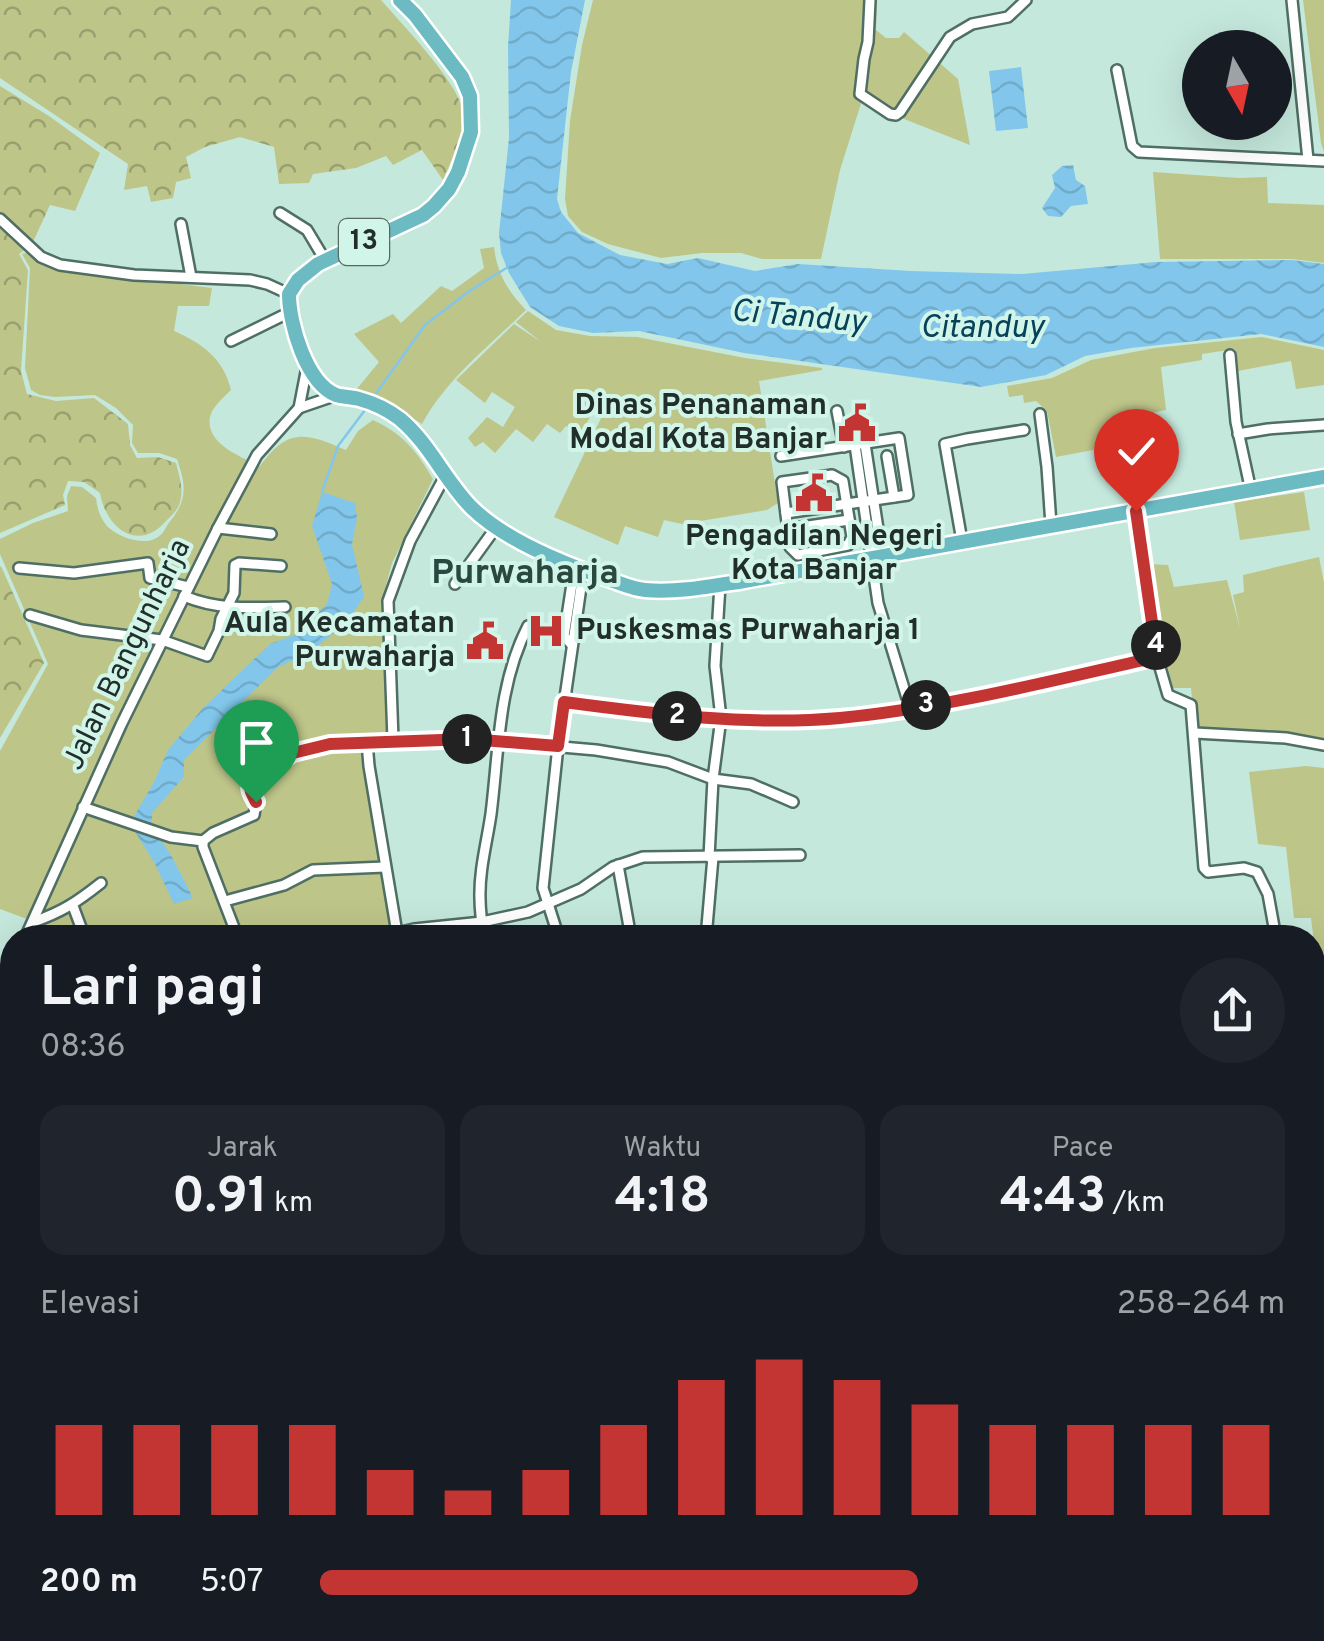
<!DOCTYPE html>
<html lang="id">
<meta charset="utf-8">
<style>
body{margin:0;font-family:Overpass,sans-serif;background:#20242c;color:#f1f3f6;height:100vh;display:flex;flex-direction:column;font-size:38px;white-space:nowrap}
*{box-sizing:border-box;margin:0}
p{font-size:32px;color:#9ea1a6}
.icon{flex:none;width:55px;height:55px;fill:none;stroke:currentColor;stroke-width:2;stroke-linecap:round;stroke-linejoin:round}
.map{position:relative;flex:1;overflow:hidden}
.sheet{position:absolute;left:0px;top:925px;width:1325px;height:718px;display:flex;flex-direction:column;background:#171b24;border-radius:40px 40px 0 0;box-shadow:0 10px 40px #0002}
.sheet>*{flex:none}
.needle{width:65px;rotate:171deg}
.tools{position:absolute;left:1182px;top:30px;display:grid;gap:20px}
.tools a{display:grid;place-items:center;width:110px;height:110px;border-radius:50%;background:#171b24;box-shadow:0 10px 40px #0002;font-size:50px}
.pin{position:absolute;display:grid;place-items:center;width:85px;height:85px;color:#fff;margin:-102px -42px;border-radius:50% 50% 50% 0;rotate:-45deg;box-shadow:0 0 10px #0007}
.pin .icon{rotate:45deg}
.km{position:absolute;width:50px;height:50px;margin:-25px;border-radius:50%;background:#222;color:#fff;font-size:28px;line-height:50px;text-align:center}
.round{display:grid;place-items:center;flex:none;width:105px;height:105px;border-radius:52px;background:#20242c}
.headline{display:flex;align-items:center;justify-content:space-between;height:170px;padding:0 40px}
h1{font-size:55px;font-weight:700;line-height:75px}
.stats{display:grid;grid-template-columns:repeat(3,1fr);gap:15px;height:170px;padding:10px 40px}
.stats div{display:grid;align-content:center;border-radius:25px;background:#20242c;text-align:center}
.stats b{font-size:50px;font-weight:700}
.stats small{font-size:28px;font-weight:400}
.stats p{font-size:28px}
.chart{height:280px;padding:20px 40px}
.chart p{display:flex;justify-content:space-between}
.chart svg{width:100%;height:180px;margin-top:10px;stroke:#c33533;stroke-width:6}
ul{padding:0 40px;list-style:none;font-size:32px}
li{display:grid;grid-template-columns:160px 120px 1fr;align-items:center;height:75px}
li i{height:25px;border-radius:12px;background:#c33533}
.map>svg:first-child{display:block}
</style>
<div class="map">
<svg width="1324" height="1641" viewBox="0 0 1324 1641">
<defs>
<pattern id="forest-crowns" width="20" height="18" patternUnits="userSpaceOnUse" patternTransform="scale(2.5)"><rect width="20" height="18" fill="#bdc589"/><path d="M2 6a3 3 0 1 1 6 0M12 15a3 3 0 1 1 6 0" fill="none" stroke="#99a070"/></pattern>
<pattern id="water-waves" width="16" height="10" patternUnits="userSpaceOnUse" patternTransform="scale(2.5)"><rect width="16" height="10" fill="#82c7eb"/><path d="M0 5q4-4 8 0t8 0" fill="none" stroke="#70abca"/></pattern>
</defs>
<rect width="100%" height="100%" fill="#c5e8dc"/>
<g fill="#bdc589">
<path d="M593,0H877L876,30L886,38H899L904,32L958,79L970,145L899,117L895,112L864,94L840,170L821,259H762L741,253H702L661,258L608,244L582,232L568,216L565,199L570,121L582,45Z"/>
<path d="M1303,0H1324V152L1321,143Z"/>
<path d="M1153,172L1239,178L1267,177L1268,203L1324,205V263L1292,259H1160Z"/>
<path d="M494,247C497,274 508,291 526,310C490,345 446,379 422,424L396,408L356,390L379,362L354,334L393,314L401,323L441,286L452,291L484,268L480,249Z"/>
<path d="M31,252L42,263L60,269L212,288L209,306H178L174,331C202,343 224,359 231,390C224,397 212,407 210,417C205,444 242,457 260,466C288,428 304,432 346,450L358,431L373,420C403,434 416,450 433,479L392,563L381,604L389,737L364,739C368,806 382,872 395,937H17L27,919L0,909V751L48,664L0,554V539L33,523L68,511L67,496L71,486L82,487L96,498C97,508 100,518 107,526C118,537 144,547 158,537C163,534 165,529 168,524C187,501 187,488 177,459L159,453H138L132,443L133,425L116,408L95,395L55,397L40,395L31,390L25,368L30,268L22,254Z"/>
<path d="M528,311L556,330L590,336L637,337L745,358L822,368V370L759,381L778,503L767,510L682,524L664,520L658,537L625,526L618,545L554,517L603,414L594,410L581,433L566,426L560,433L547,424L533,442L516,429L495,453L483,442L475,447L468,438L487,417L503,427L515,407L492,392L485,403L456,380L514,324L541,342L516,322Z"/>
<path d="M1262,337L1324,350V385L1296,389L1291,361L1238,371L1235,349L1202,354V360L1161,367L1166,410L1117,420L1119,445L1056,457L1047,411L1036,401L1024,403L1023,395L1009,397L1007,386L1052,378L1091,360L1155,348Z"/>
<path d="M1304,492L1310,530L1240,540L1234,502Z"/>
<path d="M1319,557L1324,583V740L1286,734L1195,729L1191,688H1163L1148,564L1168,565L1174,587L1227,580L1240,628L1233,595L1244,592L1243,575Z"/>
<path d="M1306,766L1324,768V1044L1313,1040V984L1319,983L1311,918H1294L1286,847L1258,844L1249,772Z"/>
<path d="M12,947V1121L0,1125V970Z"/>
<path d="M1324,1094V1317L1313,1316L1312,1102L1321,1103Z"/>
</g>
<g fill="url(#forest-crowns)">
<path d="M0,0H381C400,22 462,86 463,113C464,136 452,159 443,180L422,150L393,165L386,156L356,168L313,174L309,183L279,184L274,147L240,137L205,147L186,157L191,178L176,182L173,198L151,202L147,186L124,190L128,164L0,78Z"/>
<path d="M0,86L49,116L100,153L75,211L50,205L32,244L19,254L28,270L21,371L27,394L56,401L94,398L128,424L130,445L137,458L158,457L176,463C179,476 184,488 180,502C178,510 172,515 166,521C138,553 106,528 100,493L84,482L68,481L63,495L65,505L0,533Z"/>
<path d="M1,566L44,663L0,738V567Z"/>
<path d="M12,1134V1189L0,1193V1137Z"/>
<path d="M11,1240L12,1630H159L154,1634L157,1641H0V1243Z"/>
</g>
<g fill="url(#water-waves)">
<path d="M511,0H585L571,72L557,199L561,212L578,233L620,255L667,264L698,258L755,271L798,264L911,271L1022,274L1156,262L1292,260L1324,264V347L1261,334L1131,348L1085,356L1046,375L981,387L744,353L639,331L593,333L559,326L530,307L509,273L501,253L499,233L509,138L508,47Z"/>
<path d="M1021,67L1028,128L996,131L989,71Z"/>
<path d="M1073,165L1076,180L1085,186L1088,204L1071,206L1061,217L1048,216L1042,208L1055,188L1052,175L1062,166Z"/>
<path d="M322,492L355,503L357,518L352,544L364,597L345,624L307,654L278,667L184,760V777L152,813V827L171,855L193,898L174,904L154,862L134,830L133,818L154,782L168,750L203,708L270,644L297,634L327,604L332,584L312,526Z"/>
<path d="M0,1439L12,1442V1471L0,1528Z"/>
</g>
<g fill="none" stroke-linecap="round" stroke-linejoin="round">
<g stroke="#82c7eb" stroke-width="2.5">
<path d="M372,399L425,325L468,292L508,267"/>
<path d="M322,492L338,446L368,406"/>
</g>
<g stroke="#4f6e64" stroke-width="14">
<g id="minor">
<path d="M870,0L868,42L864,59L860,94L890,114L896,115L900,112L950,37L972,24L1008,17L1026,0"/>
<path d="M1292,0L1308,160"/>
<path d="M1117,70L1132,146L1139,152L1324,161"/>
<path d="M280,213L307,230L325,260"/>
<path d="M0,219L41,257L60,265L134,275L250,280L267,284L289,294"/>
<path d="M181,224L191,277"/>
<path d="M231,341L290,312"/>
<path d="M1230,355L1236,422L1251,491"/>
<path d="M299,408L337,395"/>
<path d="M837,411L844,447"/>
<path d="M1040,414L1047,467L1051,525"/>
<path d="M1238,434L1268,429L1324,425"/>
<path d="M865,444L882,555"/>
<path d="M855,445L878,603L910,708"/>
<path d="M781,456L899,438L908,495L786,513"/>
<path d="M887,456L894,497"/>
<path d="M832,475L843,481L852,537L848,545L798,555L790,547L782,482Z"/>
<path d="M1136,511L1157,657L1168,695L1191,705L1204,868L1208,872L1244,868L1257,872L1268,894L1276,938"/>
<path d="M218,528L271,534"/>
<path d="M788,529L849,520"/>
<path d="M962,541L945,444L967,439L1024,430"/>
<path d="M19,568L74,573L148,563L150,578L188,587"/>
<path d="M455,584L497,526"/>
<path d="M184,596C217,610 250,608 285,607"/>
<path d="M30,615L81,630L162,640L207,656L219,631L221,619L234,593L235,565L239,563L281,566"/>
<path d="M572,645L564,636L572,584L580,575"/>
<path d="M564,702C655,714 748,726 840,718C945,709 1054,680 1157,657"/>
<path d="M1195,733L1286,738L1324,745"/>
<path d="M393,740L388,601L410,541L445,476"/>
<path d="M367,742L369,766L397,933"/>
<path d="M83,807L171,837L203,841"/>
<path d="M203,841L213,833L254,815L256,802C252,794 247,788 253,780L293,753L312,747L393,740L470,739L596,750L668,762L713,779L751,784L793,802"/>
<path d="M203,841V847L238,938"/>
<path d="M709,857L713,779L721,718L715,666L720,585"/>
<path d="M618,865L631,938"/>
<path d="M225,901L284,885L313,870L385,867"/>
<path d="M73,906L85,938"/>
<path d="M33,922C62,912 77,902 101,883"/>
<path d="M25,938L121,725L218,528L257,455L299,408L307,367"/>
<path d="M398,938L397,933L414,929L482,922L528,912L581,889L613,867L643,857L800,855"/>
<path d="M484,938C482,925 480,912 480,899C479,870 487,842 491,814C499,750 498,684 528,626"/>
<path d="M559,938L543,888L558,746L581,587L578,579"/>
<path d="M706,938L713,857"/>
<path d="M0,988L12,963"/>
<path d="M12,1023L7,1029L12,1049"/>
<path d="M0,1130L12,1127"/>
<path d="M1312,1496L1324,1497"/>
<path d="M1312,1555L1324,1556"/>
<path d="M1312,1626L1319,1627L1324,1581"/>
<path d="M1084,1630L1086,1641"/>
<path d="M615,1641L633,1630L639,1641"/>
<path d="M850,1641L870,1630"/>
<path d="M905,1641L906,1630"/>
<path d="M979,1641L997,1630"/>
<path d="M1157,1641L1158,1630"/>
</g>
</g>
<g stroke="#fff" stroke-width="19">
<path id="trunk" d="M400,0L415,15L462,77L470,96L471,132L458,172L449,189L434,206L423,215L318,264L298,280L289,294C289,323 306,383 336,395C343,397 351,397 359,399C374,403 387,409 400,419C430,444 445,481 472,508C506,541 564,564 608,579C620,583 632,589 645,590C677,593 712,586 744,581L1324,477"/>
</g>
<use href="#minor" stroke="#fff" stroke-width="9"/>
<use href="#trunk" stroke="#6cbbc2" stroke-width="14"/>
</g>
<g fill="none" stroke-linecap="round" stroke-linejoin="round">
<g stroke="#fff" stroke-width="20">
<path id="route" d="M256,802C252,794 247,788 253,780L293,753L330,744L470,739L558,746L564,702C654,714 749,726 840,718C946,708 1054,680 1157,657L1136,511"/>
</g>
<use href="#route" stroke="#c33533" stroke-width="12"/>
</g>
<defs>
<g id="civic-bare" transform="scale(3)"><path d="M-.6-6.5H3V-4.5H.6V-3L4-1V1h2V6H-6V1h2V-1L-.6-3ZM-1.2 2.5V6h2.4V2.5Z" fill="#c33533" stroke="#d2f5e9" stroke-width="2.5" paint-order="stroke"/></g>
<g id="hospital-bare" transform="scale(3)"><path d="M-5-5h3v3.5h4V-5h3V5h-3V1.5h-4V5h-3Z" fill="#c33533" stroke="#d2f5e9" stroke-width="2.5" paint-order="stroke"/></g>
</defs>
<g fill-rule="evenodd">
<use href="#civic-bare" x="857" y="423"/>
<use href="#civic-bare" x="814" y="493"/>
<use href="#hospital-bare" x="546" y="631"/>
<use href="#civic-bare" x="485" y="641"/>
</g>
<g text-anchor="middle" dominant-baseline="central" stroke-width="8" stroke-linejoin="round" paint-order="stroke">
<rect fill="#d2f5e9" stroke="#566a63" stroke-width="2.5" x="339" y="219" width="50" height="46" rx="8"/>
<g font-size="28" font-weight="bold" fill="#212e2a">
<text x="364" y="242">13</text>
</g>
<g font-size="30" font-weight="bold" fill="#212e2a" stroke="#d2f5e9" text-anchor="end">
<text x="827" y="406">Dinas Penanaman<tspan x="827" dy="34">Modal Kota Banjar</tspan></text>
<text x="814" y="537" text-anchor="middle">Pengadilan Negeri<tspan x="814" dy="34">Kota Banjar</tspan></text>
<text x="455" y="624">Aula Kecamatan<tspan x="455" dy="34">Purwaharja</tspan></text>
<text x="576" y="631" text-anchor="start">Puskesmas Purwaharja 1</text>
</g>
<g font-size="30" fill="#212e2a" stroke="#d2f5e9">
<text transform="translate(128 655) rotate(-64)">Jalan Bangunharja</text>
</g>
<g font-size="32" font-style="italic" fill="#06425a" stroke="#d2f5e9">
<text transform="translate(798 318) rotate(5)">Ci Tanduy</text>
<text x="982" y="329">Citanduy</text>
</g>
<g font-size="35" font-weight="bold" fill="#2a483f" stroke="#d2f5e9">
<text x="525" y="574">Purwaharja</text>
</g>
</g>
</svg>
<div class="tools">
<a><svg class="needle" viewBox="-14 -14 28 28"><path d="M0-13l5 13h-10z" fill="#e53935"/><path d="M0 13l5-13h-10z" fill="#9ea1a6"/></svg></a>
</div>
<div class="pin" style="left:256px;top:802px;background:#1e9e55"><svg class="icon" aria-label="arrive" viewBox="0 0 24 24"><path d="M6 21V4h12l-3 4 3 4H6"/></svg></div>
<div class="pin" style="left:1136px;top:511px;background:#d93025"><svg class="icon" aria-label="check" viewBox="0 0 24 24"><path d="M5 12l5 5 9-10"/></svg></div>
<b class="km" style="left:467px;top:739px">1</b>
<b class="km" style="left:677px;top:716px">2</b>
<b class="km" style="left:926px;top:705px">3</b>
<b class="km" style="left:1156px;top:645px">4</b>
<section class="sheet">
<div class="headline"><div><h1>Lari pagi</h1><p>08:36</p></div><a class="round"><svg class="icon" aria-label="share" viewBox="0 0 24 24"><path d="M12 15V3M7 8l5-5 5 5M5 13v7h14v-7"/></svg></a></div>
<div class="stats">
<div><p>Jarak</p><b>0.91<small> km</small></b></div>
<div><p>Waktu</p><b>4:18</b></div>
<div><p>Pace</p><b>4:43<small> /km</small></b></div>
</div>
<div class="chart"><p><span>Elevasi</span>258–264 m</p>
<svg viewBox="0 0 160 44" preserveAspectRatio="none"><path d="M5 44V22M15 44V22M25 44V22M35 44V22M45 44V33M55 44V38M65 44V33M75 44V22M85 44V11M95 44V6M105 44V11M115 44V17M125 44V22M135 44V22M145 44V22M155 44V22"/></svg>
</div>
<ul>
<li><b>200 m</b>5:07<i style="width:62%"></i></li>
</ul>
</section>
</div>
